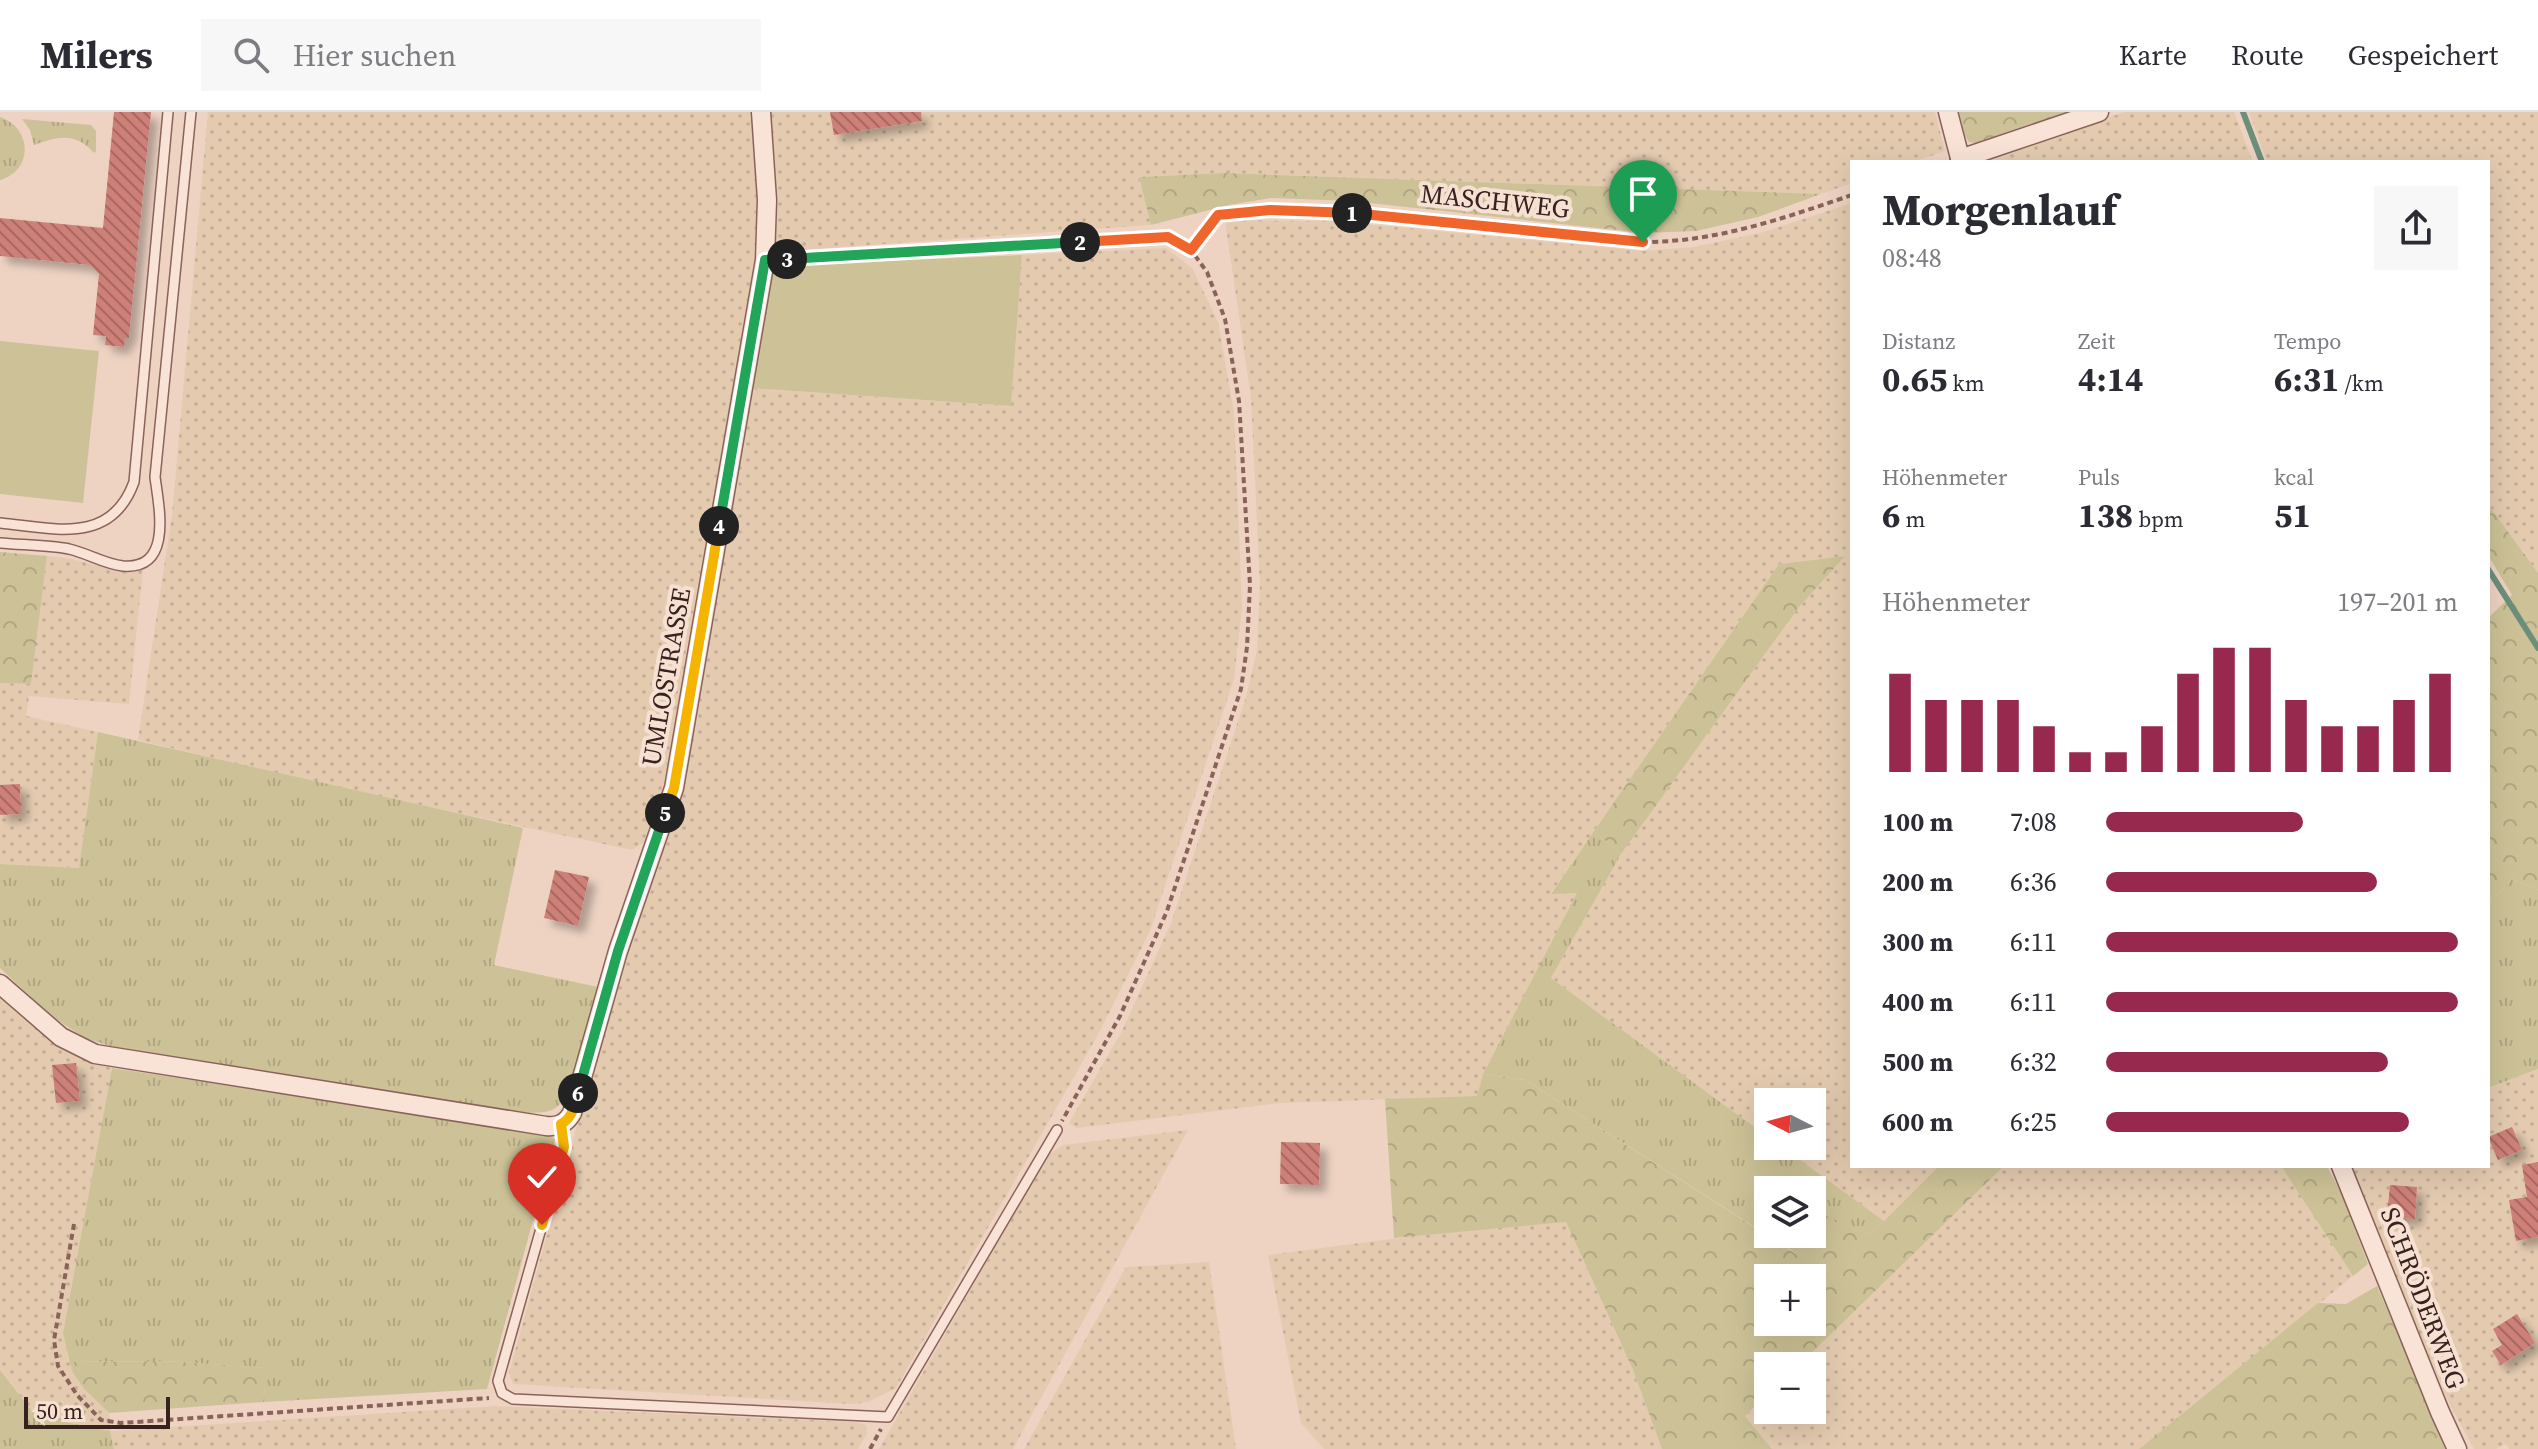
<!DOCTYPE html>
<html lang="de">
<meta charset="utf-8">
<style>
body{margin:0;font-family:"Source Serif 4",serif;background:#f7f7f7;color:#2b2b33;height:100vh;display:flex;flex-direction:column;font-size:30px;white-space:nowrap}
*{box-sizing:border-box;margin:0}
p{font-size:26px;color:#7c7c81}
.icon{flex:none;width:44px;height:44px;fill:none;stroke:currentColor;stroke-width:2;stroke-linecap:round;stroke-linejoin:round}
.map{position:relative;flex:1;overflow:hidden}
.side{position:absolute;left:1850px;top:48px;width:640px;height:1008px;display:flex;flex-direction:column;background:#fff;border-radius:0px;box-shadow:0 8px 32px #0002}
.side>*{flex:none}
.needle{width:52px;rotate:276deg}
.tools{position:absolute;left:1754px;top:976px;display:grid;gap:16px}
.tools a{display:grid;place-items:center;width:72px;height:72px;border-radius:0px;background:#fff;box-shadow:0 8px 32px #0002;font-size:40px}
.scale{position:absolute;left:24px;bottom:20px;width:146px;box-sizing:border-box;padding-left:8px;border:4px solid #38221e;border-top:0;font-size:22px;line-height:28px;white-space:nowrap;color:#38221e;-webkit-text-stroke:6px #f6e0d2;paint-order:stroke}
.pin{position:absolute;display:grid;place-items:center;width:68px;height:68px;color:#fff;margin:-82px -34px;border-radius:50% 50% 50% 0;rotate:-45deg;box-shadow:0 0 8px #0007}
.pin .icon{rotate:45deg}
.km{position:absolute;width:40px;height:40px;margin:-20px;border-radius:50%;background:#222;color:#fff;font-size:22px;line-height:40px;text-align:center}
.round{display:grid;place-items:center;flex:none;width:84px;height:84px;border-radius:0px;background:#f7f7f7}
.summary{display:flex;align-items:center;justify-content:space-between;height:136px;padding:0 32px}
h1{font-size:44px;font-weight:700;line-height:60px}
.stats{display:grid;grid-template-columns:repeat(3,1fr);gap:12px;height:136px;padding:8px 32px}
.stats div{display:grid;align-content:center}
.stats b{font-size:34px;font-weight:700}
.stats small{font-size:22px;font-weight:400}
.stats p{font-size:22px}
.chart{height:224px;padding:16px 32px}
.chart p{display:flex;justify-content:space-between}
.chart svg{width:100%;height:144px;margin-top:8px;stroke:#98294e;stroke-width:6}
ul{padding:0 32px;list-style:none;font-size:26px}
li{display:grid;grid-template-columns:128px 96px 1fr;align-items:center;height:60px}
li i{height:20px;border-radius:10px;background:#98294e}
header{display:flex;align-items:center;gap:48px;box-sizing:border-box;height:112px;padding:0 40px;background:#fff;border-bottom:2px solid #e1e1e2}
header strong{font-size:38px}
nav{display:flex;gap:44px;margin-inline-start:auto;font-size:28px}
.search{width:560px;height:72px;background:#f7f7f7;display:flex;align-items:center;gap:20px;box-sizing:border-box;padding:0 28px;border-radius:0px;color:#7c7c81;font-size:30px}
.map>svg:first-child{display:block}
</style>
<header>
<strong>Milers</strong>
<div class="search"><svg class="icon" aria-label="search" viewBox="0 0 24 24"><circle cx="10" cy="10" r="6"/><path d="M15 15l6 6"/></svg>Hier suchen</div>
<nav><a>Karte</a><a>Route</a><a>Gespeichert</a></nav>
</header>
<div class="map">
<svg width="2538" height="1337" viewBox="0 0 2538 1337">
<defs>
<pattern id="farmland-dots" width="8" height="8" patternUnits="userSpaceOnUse" patternTransform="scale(2)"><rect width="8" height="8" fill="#e4cbb0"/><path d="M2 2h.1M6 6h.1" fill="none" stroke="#c4ae97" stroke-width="1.8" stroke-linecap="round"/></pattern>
<pattern id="grass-tufts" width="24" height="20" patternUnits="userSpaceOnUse" patternTransform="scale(2)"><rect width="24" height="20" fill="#cdc297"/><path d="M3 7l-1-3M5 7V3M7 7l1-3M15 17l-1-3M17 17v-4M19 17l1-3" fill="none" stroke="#b1a682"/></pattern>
<pattern id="forest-crowns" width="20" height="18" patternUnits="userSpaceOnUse" patternTransform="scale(2)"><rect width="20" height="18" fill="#cdc297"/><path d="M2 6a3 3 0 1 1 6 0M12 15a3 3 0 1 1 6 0" fill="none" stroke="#b1a682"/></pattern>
<pattern id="building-back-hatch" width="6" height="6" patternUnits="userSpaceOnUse" patternTransform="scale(2)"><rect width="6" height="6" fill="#cd8078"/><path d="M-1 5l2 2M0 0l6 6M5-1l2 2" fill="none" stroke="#a76862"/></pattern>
<filter id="shadow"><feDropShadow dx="7" dy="7" stdDeviation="4" flood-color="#0004"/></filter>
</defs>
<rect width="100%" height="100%" fill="#eed3c3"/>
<g fill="url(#farmland-dots)">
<path d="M208,0H751L757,90L754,151L664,670L644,730L632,738L322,672L138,628L172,403Z"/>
<path d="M768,0H1935L1945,39L1913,50H1852V71L1821,82L1223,61L1139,65L1151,113L772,140L778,87Z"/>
<path d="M2124,0H2234L2253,50H1981Z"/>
<path d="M2249,0H2538V461L2488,392V50H2267Z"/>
<path d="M1852,91V1054H1939L1884,1109L1781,1034H1812V990H1768V1025L1551,866L1621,742L1799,495L1844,444L1779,452L1551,781H1578L1483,962L1478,984L1281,991L1077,1016L1069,1011L1122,919L1171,811L1246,585L1257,538L1260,474L1251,286L1225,108L1336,109L1643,139L1694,135L1760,121Z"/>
<path d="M1166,136L1192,156L1218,210L1234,300L1242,496L1234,567L1150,819L1101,917L1049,1009L896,1276L868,1290L853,1292L513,1272L509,1261L582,995L625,841L678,679L750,276L1011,294L1022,143Z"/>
<path d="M47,444L72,447L122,460L143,457L129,592L29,584L26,604L98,620L79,756L0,752V571L31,572Z"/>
<path d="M0,881L58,933L91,951L112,956L63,1221L84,1277L109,1301L111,1319L495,1294L855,1310L866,1313L867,1322L858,1337H114L110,1319L36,1304L0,1258Z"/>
<path d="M2538,957V1337H2509L2506,1332L2496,1337H2474L2451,1295L2347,1054H2488V976Z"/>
<path d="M1188,1018L1013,1337H879L1048,1043L1063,1033Z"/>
<path d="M2004,1054H2281L2353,1164L2139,1337H1772L1745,1304L1768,1282V1298H1812V1254H1798Z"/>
<path d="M1566,1110L1633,1258L1662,1337H1324L1301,1311L1268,1143L1430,1122Z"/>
<path d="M1209,1150L1236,1337H1024L1126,1155Z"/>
</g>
<g fill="url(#grass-tufts)">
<path d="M0,5C32,16 34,58 0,68Z"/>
<path d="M22,7L91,13L96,19V39L94,41C76,20 58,24 34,33L30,18Z"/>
<path d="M98,620L523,716L494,853L598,875L567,982C556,1001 549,1000 529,1001L113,935L85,926L51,904L0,856V752L79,756Z"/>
<path d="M1594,719L1621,742L1551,866L1768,1025V1034H1781L1884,1109L1870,1123L1823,1103L1812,1118V1078H1768V1122H1810L1797,1142L1525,968L1483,962L1577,781L1551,782Z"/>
<path d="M2512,767L2538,778V957L2488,976V793Z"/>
<path d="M112,956L550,1022L555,1028L487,1277L264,1290L265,1256L164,1249L74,1250L72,1259L63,1221Z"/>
<path d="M0,1258L36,1304L110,1319L114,1337H0Z"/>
</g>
<g fill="url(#forest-crowns)" fill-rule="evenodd">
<path d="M1958,0H2068L1976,31L1969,30L1965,24Z"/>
<path d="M1223,61L1821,82L1758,105L1696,119L1644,121L1351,89L1271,86L1229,93L1151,113L1139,65Z"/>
<path d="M2488,392L2538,461V778L2512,767L2488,793V506L2512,483L2488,443Z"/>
<path d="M0,440L47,444L31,572L0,571Z"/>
<path d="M1845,444L1799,495L1621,742L1594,719L1779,452Z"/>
<path d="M1483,962L1525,968L1796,1142L1812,1122L1822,1102L1870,1123L1939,1054H2004L1798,1254H1768V1282L1745,1304L1772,1337H1662L1633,1258L1566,1110L1394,1126L1385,987L1477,984ZM1812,1166V1210H1768V1166Z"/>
<path d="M2281,1054H2327L2343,1085L2368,1152L2353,1164Z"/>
<path d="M2377,1174L2448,1337H2139L2318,1191L2346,1192Z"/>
<path d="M164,1249L266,1256L264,1290L109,1301L84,1277L72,1259L74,1250Z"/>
</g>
<g fill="#cdc297">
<path d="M1022,143L1011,294L750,276L769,161L777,154Z"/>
<path d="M0,229L99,239L83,391L0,382Z"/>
</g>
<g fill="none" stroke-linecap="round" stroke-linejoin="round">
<g stroke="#6c8f7b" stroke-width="6">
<path d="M2243,0L2262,50"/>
<path d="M2488,457L2538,536"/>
</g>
</g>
<g fill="url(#building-back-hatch)" filter="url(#shadow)">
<path d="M114,0H151L129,226H125L124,235L105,233L106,224L93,223L99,162L90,153L0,144V106L103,116Z"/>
<path d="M830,0H921L922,9L834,23Z"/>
<path d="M20,672L21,702L0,703V673Z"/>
<path d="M555,758L589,765L578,814L544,806Z"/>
<path d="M76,951L80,989L56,991L52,953Z"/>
<path d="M2512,1015L2522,1038L2498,1048L2488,1025Z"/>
<path d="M1281,1030L1320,1031L1319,1073L1280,1072Z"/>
<path d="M2538,1050V1125L2516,1129L2509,1088L2527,1085L2522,1053Z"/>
<path d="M2390,1073L2417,1075L2415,1107L2387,1105Z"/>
<path d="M2517,1202L2535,1231L2501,1253L2492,1239L2502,1233L2493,1217Z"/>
</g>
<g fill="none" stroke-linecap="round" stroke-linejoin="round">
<g stroke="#896359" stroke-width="12">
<g id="lane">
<path d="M0,411C53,416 111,434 134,370L168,0"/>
<path d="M0,431C22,433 47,433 69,437C87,441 104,452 123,454C173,458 159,396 155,365L191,0"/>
<path d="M561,1012L564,1024V1035L498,1269L502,1281L513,1287L888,1305L1057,1018"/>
</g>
</g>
<g stroke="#896359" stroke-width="21">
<g id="street">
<path d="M1948,0L1961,50"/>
<path d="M1960,47L2099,0"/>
<path d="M0,872L61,925L95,942L546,1014C558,1015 566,1012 572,1001L618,839L674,676L765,148L767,88L761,0"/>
<path d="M2341,1054L2440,1300L2457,1337"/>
</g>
</g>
<g stroke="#896359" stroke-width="4" stroke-dasharray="6 4" stroke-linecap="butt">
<path d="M1191,138L1218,103C1328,92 1438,110 1547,121C1579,124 1612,130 1644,130C1717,130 1784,106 1852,83"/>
<path d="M782,147L1168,125L1191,138L1207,160L1225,207L1239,289L1250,473L1247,535L1241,577L1167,799L1120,904L1062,1009"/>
<path d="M74,1112L54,1228L58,1254L77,1283L101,1308L121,1311L489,1286"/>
<path d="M870,1337L881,1317"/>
</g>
<use href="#lane" stroke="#f9e3d6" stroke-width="9"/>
<use href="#street" stroke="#f9e3d6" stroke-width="18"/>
</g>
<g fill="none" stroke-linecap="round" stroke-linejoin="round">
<g stroke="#fff" stroke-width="16">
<path id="split-1" d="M1352,101L1643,130"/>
</g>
<g stroke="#fff" stroke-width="16">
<path id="split-2" d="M1080,130L1168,125L1191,138L1218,103L1270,98L1352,101"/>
</g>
<g stroke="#fff" stroke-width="16">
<path id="split-3" d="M787,147L1080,130"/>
</g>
<g stroke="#fff" stroke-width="16">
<path id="split-4" d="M719,414L765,148L787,147"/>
</g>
<g stroke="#fff" stroke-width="16">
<path id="split-5" d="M665,701L674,676L719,414"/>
</g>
<g stroke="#fff" stroke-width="16">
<path id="split-6" d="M578,981L618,839L665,701"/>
</g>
<g stroke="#fff" stroke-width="16">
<path id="split-7" d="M542,1113L564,1035L561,1012C573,1006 574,993 578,981"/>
</g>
<use href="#split-1" stroke="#f0652b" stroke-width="10"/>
<use href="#split-2" stroke="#f0652b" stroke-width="10"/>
<use href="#split-3" stroke="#22a559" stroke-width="10"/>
<use href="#split-4" stroke="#22a559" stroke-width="10"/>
<use href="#split-5" stroke="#f5b400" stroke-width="10"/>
<use href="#split-6" stroke="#22a559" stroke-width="10"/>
<use href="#split-7" stroke="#f5b400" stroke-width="10"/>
</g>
<g text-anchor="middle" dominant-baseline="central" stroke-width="8" stroke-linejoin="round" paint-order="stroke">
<g font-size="26" fill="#38221e" stroke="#f6e0d2">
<text transform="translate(1495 89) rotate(6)">MASCHWEG</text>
<text transform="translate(666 565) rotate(-80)">UMLOSTRASSE</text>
<text transform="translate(2423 1186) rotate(69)">SCHRÖDERWEG</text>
</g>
</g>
</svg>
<div class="tools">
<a><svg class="needle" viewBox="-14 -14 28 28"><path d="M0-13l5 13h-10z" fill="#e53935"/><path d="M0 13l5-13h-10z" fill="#7c7c81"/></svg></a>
<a><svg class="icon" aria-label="layers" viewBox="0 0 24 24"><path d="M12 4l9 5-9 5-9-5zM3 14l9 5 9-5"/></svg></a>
<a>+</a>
<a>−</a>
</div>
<div class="scale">50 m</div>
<div class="pin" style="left:1643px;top:130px;background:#1e9e55"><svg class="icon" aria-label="arrive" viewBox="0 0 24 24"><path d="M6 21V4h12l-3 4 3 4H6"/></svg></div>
<div class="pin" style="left:542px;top:1113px;background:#d93025"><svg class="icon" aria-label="check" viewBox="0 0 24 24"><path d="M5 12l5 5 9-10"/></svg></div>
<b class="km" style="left:1352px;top:101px">1</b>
<b class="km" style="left:1080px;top:130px">2</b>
<b class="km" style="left:787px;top:147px">3</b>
<b class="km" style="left:719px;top:414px">4</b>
<b class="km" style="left:665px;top:701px">5</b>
<b class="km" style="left:578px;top:981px">6</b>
<section class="side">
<div class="summary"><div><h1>Morgenlauf</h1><p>08:48</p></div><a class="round"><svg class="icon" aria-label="share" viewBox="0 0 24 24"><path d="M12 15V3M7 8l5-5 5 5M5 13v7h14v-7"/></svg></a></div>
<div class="stats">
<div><p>Distanz</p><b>0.65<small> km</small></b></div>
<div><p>Zeit</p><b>4:14</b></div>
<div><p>Tempo</p><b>6:31<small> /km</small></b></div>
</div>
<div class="stats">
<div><p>Höhenmeter</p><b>6<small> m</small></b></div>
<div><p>Puls</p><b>138<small> bpm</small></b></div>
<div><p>kcal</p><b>51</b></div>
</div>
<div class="chart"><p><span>Höhenmeter</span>197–201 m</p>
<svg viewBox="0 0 160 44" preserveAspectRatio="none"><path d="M5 44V14M15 44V22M25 44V22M35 44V22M45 44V30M55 44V38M65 44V38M75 44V30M85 44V14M95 44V6M105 44V6M115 44V22M125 44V30M135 44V30M145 44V22M155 44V14"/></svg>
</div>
<ul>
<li><b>100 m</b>7:08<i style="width:56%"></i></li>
<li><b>200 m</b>6:36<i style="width:77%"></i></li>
<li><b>300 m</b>6:11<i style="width:100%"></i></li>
<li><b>400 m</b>6:11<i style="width:100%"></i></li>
<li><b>500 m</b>6:32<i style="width:80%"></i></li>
<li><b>600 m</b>6:25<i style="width:86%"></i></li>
</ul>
</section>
</div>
